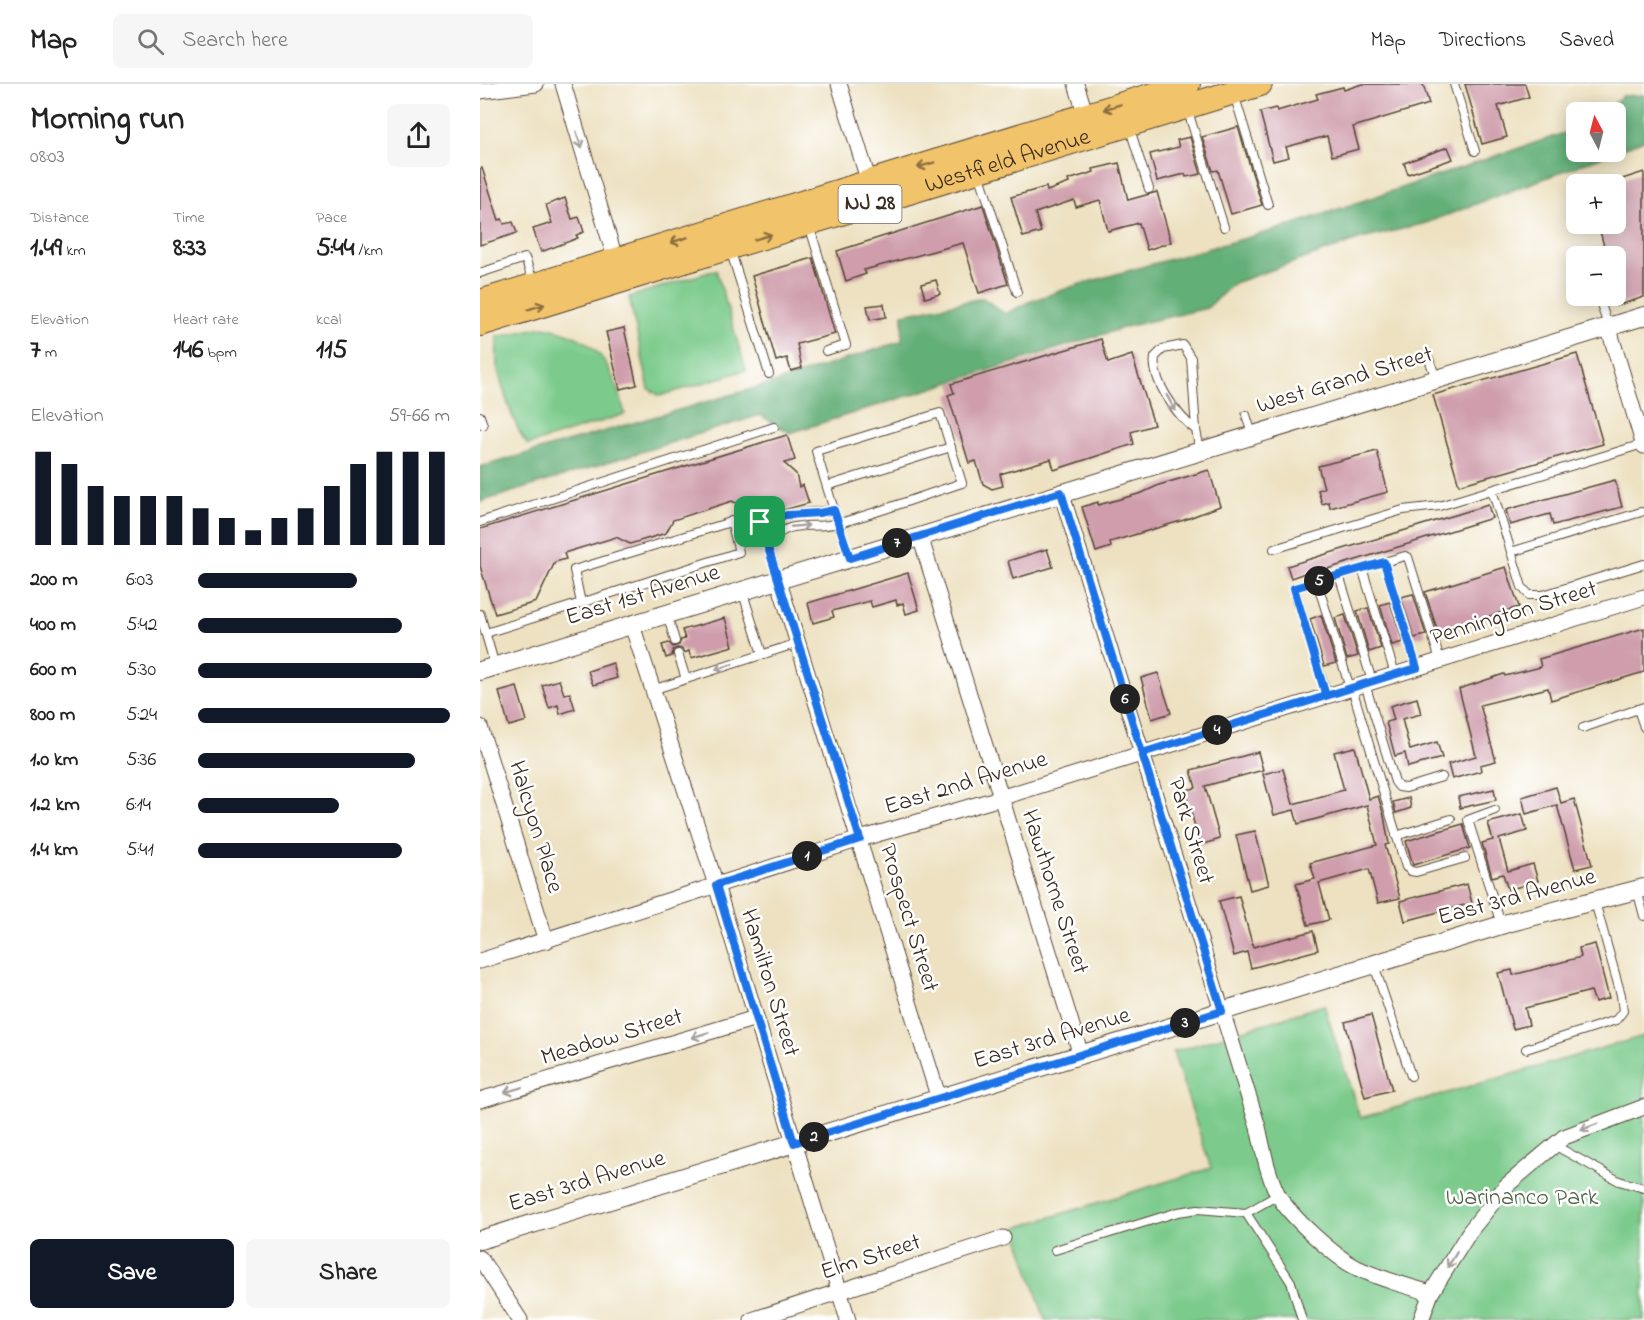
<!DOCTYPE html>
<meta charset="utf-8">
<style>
body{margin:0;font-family:"Indie Flower",sans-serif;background:#f6f6f6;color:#222;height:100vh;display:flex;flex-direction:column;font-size:22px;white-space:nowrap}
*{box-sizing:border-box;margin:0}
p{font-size:20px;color:#767676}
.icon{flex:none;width:33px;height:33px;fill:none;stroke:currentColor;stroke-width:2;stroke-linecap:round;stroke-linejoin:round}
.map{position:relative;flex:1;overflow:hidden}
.panel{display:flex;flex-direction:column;background:#fff;width:480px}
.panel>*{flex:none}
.needle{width:39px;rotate:353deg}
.controls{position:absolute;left:1086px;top:18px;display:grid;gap:12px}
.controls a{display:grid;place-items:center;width:60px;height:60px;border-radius:9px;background:#fff;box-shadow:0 3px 15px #0003;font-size:30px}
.pin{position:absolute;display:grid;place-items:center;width:51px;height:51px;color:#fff;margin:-26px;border-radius:12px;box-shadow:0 3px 9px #0006}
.km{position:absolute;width:30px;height:30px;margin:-15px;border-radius:50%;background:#222;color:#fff;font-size:16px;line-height:30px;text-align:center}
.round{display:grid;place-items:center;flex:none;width:63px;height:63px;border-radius:9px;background:#f6f6f6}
.headline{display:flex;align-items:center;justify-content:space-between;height:102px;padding:0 30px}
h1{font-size:33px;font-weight:700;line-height:45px}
.metrics{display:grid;grid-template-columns:repeat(3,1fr);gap:9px;height:102px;padding:6px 30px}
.metrics div{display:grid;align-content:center}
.metrics b{font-size:26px;font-weight:700}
.metrics small{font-size:16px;font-weight:400}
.metrics p{font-size:16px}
.chart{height:168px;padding:12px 30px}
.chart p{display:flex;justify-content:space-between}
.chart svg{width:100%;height:108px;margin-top:6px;stroke:#111827;stroke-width:6}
.action{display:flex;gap:12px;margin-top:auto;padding:12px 30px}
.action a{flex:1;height:69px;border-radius:9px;background:#111827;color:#fff;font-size:24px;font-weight:700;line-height:69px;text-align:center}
.action a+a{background:#f6f6f6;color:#222}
ul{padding:0 30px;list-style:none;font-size:20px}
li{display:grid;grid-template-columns:96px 72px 1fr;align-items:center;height:45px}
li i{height:15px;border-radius:8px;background:#111827}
header{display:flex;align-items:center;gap:36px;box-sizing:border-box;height:84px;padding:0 30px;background:#fff;border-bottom:2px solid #e0e0e0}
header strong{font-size:28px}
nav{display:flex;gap:33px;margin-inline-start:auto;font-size:21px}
.search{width:420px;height:54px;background:#f6f6f6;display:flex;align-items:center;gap:15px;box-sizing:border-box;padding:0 21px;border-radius:9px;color:#767676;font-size:22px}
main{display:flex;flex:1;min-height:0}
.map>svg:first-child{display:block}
</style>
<header>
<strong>Map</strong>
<div class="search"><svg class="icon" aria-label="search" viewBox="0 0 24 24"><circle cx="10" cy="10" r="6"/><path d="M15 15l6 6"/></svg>Search here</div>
<nav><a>Map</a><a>Directions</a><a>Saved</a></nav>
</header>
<main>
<section class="panel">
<div class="headline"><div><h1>Morning run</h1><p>08:03</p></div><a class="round"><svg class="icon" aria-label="share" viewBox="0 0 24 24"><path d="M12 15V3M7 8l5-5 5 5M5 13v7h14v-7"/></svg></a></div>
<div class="metrics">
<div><p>Distance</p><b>1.49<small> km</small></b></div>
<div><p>Time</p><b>8:33</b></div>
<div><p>Pace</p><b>5:44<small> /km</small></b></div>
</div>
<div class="metrics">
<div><p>Elevation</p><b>7<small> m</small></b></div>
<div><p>Heart rate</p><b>146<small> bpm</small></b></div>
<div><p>kcal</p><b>115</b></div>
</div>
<div class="chart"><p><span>Elevation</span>59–66 m</p>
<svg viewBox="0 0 160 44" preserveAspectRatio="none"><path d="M5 44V6M15 44V11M25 44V20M35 44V24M45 44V24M55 44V24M65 44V29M75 44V33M85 44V38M95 44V33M105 44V29M115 44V20M125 44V11M135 44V6M145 44V6M155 44V6"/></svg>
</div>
<ul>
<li><b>200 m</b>6:03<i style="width:63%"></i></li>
<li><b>400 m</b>5:42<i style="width:81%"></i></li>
<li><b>600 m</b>5:30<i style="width:93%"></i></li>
<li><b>800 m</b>5:24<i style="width:100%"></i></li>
<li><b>1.0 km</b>5:36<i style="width:86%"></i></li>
<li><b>1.2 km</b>6:14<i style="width:56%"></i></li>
<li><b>1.4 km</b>5:41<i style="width:81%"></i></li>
</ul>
<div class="action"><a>Save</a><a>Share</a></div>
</section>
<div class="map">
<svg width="1164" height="1236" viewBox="0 0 1164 1236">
<rect width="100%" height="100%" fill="#fff"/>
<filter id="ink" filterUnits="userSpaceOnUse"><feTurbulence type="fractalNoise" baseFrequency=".0167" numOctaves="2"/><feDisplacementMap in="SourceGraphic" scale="12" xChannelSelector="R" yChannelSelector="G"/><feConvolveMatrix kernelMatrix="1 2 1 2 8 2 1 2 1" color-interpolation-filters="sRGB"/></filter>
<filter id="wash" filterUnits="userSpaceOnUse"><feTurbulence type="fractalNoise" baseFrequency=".008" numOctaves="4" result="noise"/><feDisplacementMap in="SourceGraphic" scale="24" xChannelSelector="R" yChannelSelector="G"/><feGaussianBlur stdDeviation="1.35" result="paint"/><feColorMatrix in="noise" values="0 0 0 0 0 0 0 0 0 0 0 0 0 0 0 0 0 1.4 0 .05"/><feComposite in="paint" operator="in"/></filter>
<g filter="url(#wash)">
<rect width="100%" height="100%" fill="#ede1c1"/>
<g fill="#7bcb8c" stroke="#5b7a55" stroke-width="1.5">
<path d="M236,186L266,286L180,312L169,305L149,213Z"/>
<path d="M63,243C119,252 131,280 145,330L48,361C35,346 21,301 17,281C16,272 17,262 17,253Z"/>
<path d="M844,921L880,1034L1164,952V1236H565L535,1144L731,1084L693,968Z"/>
</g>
<g fill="#64af78" stroke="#506c4b" stroke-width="1.5">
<path d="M1164,11V56L1136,67V28H1125L1142,12Z"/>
<path d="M1096,45V68H1134L946,139L878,156L754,199L727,224L649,242L310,349L280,331L0,418V383L296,298L422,257L423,230L503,214L525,230L549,218L597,201L802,144Z"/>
</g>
<g id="blocks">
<g fill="#cf9dac">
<path d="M882,0H943L949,20L873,43L879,65L852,72L847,52L806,63L809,73L793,77L780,28L796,24L797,27L838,15L836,10L863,3L864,6Z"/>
<path d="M985,0H1045L1049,13L1018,22L1027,53L1002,60Z"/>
<path d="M758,43L782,121L751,130L738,86L733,87L722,53Z"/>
<path d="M710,53L721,90L706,93L705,90L677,97L670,70L699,63L697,56Z"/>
<path d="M968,63L973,75L928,90L924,79Z"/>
<path d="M639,79L648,116L677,108L691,158L667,166L659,139L628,147L620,116L596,123L594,116L555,129L561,148L543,153L531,113L566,103L567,107L589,99L588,96L614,88L613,85Z"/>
<path d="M2,84L19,136L22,135L24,140L33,138L37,149L0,161V85Z"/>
<path d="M1164,88V213L1136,222V172H1122L1119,163L1124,162L1118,140H1136V97Z"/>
<path d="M85,114L92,135L99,133L104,148L96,151L98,154L61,168L53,145L72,139L66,121Z"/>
<path d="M503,121L528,200L499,209L483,159L384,186L386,190L366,197L357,167Z"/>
<path d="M333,174L355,250L317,260L322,284L311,287L307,274L296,277L272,192Z"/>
<path d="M456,196L460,210L445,214L441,200Z"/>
<path d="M404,220L406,233L390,236L387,222Z"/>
<path d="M144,244L157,301L140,305L126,248Z"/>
<path d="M621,255L628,279L652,271L674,341L651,348L654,360L574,386L571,375L520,390L523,402L512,405L503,400L496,377L489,379L468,311L474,309L471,300Z"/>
<path d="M1097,270L1123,360L979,401L953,311Z"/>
<path d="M307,351L315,376L304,379L316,390L319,403L323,401L329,419L297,428L278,418L262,422L252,417L193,436L186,449L150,460L136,453L84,469L86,475L75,478L56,518L15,530L0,482V445Z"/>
<path d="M897,367L908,408L850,424L849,418L842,420L838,406L844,404L838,382Z"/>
<path d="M729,386L740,422L704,436L630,458L631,463L616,468L602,423L618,418V421L662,409L679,401Z"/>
<path d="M1135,396L1142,423L1073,441L1070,430L1030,441L1026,426Z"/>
<path d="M1008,421L1012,434L834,489L833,486L811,494L807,482Z"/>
<path d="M567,465L573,483L533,495L528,477Z"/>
<path d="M1026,483L1039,523L958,548L945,508Z"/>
<path d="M428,489L439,526L426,530L423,519L417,521L416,516L392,523L390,517L352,527L354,533L333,539L328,519Z"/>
<path d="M933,510L946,551L934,554L921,513Z"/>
<path d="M910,518L923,558L912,561L900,521Z"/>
<path d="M888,524L901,564L889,568L877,527Z"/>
<path d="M841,531L856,579L844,582L830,535Z"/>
<path d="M865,531L878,572L867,575L855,534Z"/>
<path d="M245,534L253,562L211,574L209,567L204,569L202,565L197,564L193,566L192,572L186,574L182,561L189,559L193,563L199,561L201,556L205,555L202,546Z"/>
<path d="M1164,544V588L1071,616L1068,604L1000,621L1016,677L1000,681L1001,687L972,695L968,680L996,672L979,605L1024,590L1025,592L1061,583L1059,575Z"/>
<path d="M133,579L137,594L113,601L108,587Z"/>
<path d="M678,589L691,629L672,635L661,594Z"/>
<path d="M79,596L84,610L90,609L95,625L80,630L78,621L69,624L62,601Z"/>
<path d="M37,603L47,637L29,642L19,608Z"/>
<path d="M937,614L941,630L922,635L930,666L957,658L962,674L928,683L925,669L915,672L906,638L914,636L910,622Z"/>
<path d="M875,663L889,715L898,712L904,732L909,760L905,761L920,814L898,819L889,785L839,799L849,836L828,841L816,800L835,795L830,779L897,761L887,721L818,740L814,726L794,731L783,690L803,685L813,720L864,706L854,668Z"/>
<path d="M778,668L783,686L725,702L740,755L720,761L705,706L716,704L711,686Z"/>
<path d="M1076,703L1081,719L1094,715L1112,781L1095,785L1077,721L1046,730L1042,713Z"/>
<path d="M1014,705L1016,716L980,724L978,713Z"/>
<path d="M929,714L931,724L916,729L913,718Z"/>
<path d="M1042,730L1047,747L1019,755L1028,787L1053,780L1058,797L1028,806L1023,790L1012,793L1002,759L1013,756L1008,739Z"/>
<path d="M983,740L990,764L933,781L926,757Z"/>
<path d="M775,747L789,801L770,806L756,751Z"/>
<path d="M987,800L992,819L925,837L920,817Z"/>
<path d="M759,812L773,863L833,847L838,866L771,884L767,868L754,872L739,817Z"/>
<path d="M1115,860L1129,914L1115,918L1111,907L1045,924L1049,941L1033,945L1018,889L1032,886L1033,891L1101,873L1099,864Z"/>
<path d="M891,931L912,1006L885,1013L865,938Z"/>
</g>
</g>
</g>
<g filter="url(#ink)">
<use href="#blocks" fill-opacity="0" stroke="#564536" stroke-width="1.5"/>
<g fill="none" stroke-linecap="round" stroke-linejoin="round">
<g stroke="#564536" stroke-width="10">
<g id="service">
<path d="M974,0L995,67"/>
<path d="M754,10L788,121"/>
<path d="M707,24L744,143"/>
<path d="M649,42L669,105"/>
<path d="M499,89L537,208"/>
<path d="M329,141L366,261L346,267"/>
<path d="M250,165L289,290"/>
<path d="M0,189L45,174L53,197"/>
<path d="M1121,220L1128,242"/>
<path d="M949,275L956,294"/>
<path d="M766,331L772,350"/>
<path d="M0,332L3,341"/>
<path d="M716,346C698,333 671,296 675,273L683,265L703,261L711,274L716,346L720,367"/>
<path d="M347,402L471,363"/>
<path d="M1012,406L1042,503L1049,511H1063L1164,480"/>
<path d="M354,426L370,474"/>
<path d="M0,438L294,343"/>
<path d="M281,438L307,431L354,426L336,367L460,329L482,399C441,412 401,428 359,439C327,447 317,432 287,458"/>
<path d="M794,465L923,426L959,422L1163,360"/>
<path d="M1031,468L1161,428"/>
<path d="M904,478L937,584"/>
<path d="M882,484L915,590"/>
<path d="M859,491L892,597"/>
<path d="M837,498L870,604"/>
<path d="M262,506L282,570"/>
<path d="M101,519L259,468L251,437"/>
<path d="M0,530L15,582"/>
<path d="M187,530L195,557"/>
<path d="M6,549L101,519L94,486L267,433L277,435L281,438L298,495"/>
<path d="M198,570L206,595"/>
<path d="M885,600L915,698L919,703L926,704L962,693"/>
<path d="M872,604L926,783L931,787L936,788L985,774"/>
<path d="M172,606L318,559"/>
<path d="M847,612L814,504L925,472L928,473L960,576"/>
<path d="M1158,625L1164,643"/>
<path d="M1103,644L1164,623"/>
<path d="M1015,726L988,736L1021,840"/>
<path d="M916,752L971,735"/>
<path d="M1157,806L1164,832"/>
<path d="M894,881L931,992"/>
<path d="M1046,965L1136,936L1143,927L1141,911L1115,818"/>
<path d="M1074,1061L1139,1097L1164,1104"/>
<path d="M766,1129L811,1198L822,1236"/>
<path d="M766,1129L798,1111"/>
<path d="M575,1166L698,1128L718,1125L766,1129"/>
</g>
</g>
<g stroke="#564536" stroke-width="17">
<g id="minor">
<path d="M83,0L138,184"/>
<path d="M359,0L391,105"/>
<path d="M596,0L608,38"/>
<path d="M0,7L56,0"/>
<path d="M1128,242L1164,362"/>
<path d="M581,408L778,1043C783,1065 787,1088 797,1109C808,1131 855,1173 877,1184C901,1195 926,1202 951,1209"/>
<path d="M440,452L601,971"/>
<path d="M298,495L459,1015"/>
<path d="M152,541L236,801L368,1236"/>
<path d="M0,643L66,857"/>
<path d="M0,877L380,755L520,714L1164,513"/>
<path d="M0,1016L276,934"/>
<path d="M0,1174L40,1236"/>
<path d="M272,1236L523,1154"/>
<path d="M941,1236L951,1209L990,1147L1026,1102L1084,1053L1164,1023"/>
</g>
</g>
<g stroke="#564536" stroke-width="20">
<g id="tertiary">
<path d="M0,587L1164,232"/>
<path d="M0,1156L1031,838L1164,804"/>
</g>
</g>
<g stroke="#564536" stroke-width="26">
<g id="primary">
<path d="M0,218L708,0"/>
<path id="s1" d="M0,240L780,0"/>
</g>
</g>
<use href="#service" stroke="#fff" stroke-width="8"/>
<use href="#minor" stroke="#fff" stroke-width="15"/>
<use href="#tertiary" stroke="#fff" stroke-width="18"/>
<use href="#primary" stroke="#f1c36a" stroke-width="24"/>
</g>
<defs><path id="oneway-shaft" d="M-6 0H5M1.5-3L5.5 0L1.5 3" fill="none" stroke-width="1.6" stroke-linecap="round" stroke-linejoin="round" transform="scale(1.5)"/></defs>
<g stroke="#8d6f40">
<use href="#oneway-shaft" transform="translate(632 23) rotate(163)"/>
<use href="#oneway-shaft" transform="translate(446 81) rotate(163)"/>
<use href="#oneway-shaft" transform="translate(283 153) rotate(-17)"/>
<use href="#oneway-shaft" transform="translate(199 156) rotate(163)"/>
<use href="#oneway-shaft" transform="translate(56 223) rotate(-17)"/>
</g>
<g stroke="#a79f9a">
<use href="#oneway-shaft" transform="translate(99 56) rotate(73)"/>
<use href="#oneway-shaft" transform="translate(691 319) rotate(61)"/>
<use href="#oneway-shaft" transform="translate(320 442) rotate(-5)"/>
<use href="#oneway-shaft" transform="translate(244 583) rotate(162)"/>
<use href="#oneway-shaft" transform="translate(220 951) rotate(163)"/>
<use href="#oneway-shaft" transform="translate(33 1006) rotate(163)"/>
<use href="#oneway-shaft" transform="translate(1109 1043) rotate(159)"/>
<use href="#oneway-shaft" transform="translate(972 1176) rotate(122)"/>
</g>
</g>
<g fill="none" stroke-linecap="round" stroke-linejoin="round" filter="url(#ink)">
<g stroke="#fff" stroke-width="12">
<path id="route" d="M280,438L380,755L236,801L314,1059L742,927L662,669L846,612L849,611C878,602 908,592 937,584L904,478L814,504L846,612L662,669L581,408L370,474L354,426L339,429L307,431L280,438"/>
</g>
<use href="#route" stroke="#1a73e8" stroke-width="8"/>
</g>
<g text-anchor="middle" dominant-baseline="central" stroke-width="5" stroke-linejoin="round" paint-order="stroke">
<rect fill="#fff" stroke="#766a62" stroke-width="1.5" x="358.5" y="101" width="63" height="38" rx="4.5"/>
<g font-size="22" font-weight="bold" fill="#3b2a1e">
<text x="390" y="120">NJ 28</text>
</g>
<g font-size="24" fill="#3b2a1e" stroke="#fff">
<text stroke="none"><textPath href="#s1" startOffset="552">Westfield Avenue</textPath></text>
<text transform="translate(865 297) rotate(-17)">West Grand Street</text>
<text transform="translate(163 512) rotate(-17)">East 1st Avenue</text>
<text transform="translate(1034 530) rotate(-17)">Pennington Street</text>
<text transform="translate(486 700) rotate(-17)">East 2nd Avenue</text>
<text transform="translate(55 743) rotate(73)">Halcyon Place</text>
<text transform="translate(710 747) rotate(73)">Park Street</text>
<text transform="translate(574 808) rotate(72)">Hawthorne Street</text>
<text transform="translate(1037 814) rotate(-15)">East 3rd Avenue</text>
<text transform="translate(428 834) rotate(73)">Prospect Street</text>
<text transform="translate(289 899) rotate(73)">Hamilton Street</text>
<text transform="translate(132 954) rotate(-17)">Meadow Street</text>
<text transform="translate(572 955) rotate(-17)">East 3rd Avenue</text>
<text transform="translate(107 1098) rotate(-17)">East 3rd Avenue</text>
<text transform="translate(391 1174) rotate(-18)">Elm Street</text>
</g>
<g font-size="24" fill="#516244" stroke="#fff">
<text x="1042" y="1114">Warinanco Park</text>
</g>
</g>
</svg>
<div class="controls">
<a><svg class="needle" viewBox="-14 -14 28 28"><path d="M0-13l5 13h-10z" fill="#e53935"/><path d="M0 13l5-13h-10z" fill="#767676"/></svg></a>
<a>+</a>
<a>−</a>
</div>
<div class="pin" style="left:280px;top:438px;background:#1e9e55"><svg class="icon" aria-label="arrive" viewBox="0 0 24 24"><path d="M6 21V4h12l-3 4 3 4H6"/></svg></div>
<b class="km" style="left:327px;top:772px">1</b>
<b class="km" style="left:334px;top:1053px">2</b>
<b class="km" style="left:705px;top:939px">3</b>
<b class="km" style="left:737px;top:646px">4</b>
<b class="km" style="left:839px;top:497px">5</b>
<b class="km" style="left:645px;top:615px">6</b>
<b class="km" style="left:417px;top:459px">7</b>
</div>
</main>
